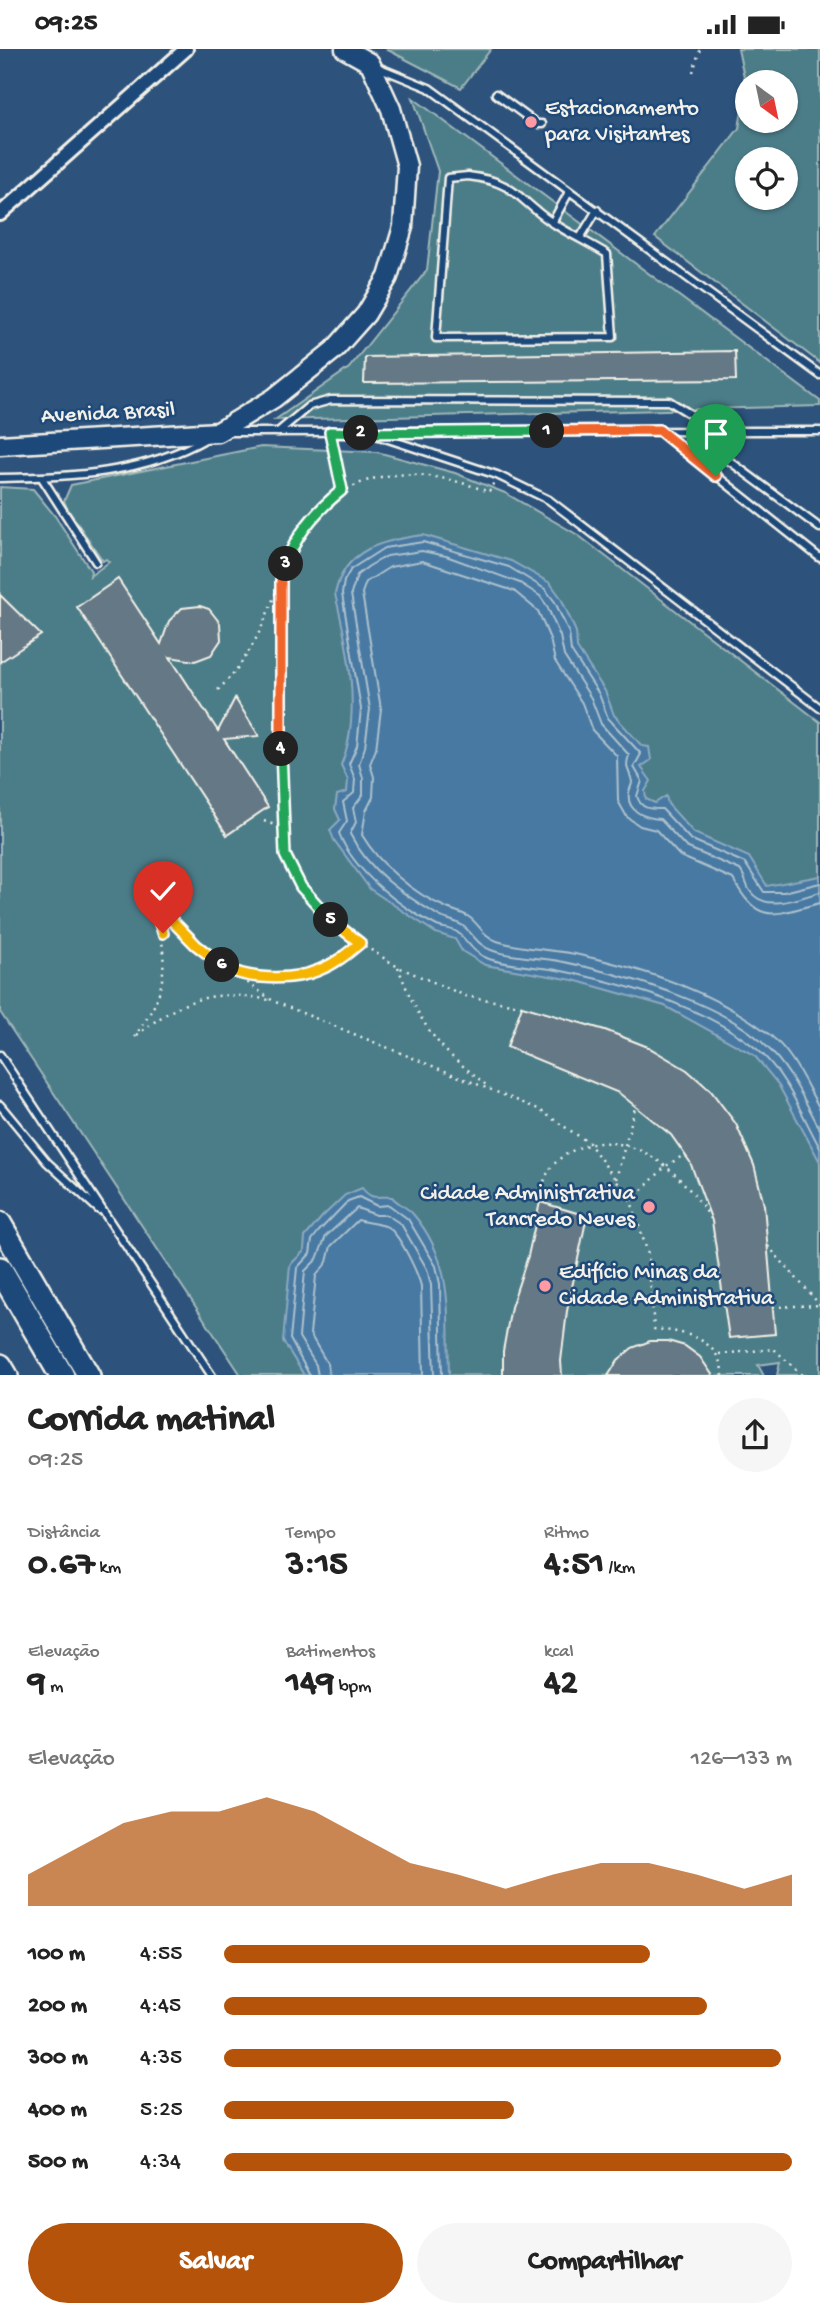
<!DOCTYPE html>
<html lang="pt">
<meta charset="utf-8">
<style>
body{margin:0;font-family:"Gochi Hand",sans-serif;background:#f6f6f6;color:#222;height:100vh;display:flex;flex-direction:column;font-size:26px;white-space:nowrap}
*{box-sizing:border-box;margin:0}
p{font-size:23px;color:#767676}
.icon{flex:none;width:38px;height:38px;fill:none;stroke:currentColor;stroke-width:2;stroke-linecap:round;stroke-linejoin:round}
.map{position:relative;height:1326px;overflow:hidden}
.panel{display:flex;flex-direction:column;background:#fff;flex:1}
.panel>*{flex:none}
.needle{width:46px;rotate:147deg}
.controls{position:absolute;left:735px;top:21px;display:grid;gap:14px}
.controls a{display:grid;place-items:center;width:63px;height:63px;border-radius:50%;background:#fff;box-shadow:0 2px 5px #0004;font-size:35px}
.pin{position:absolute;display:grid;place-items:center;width:60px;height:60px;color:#fff;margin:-72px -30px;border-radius:50% 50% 50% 0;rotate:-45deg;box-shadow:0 0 7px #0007}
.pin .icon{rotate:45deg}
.km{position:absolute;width:35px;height:35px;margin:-18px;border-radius:50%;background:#222;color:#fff;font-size:19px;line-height:35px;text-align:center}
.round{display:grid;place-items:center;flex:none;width:74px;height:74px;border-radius:37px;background:#f6f6f6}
.overview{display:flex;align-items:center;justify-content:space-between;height:119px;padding:0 28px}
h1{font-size:38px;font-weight:700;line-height:52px}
.figures{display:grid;grid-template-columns:repeat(3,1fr);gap:10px;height:119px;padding:7px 28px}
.figures div{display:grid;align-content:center}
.figures b{font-size:35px;font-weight:700}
.figures small{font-size:19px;font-weight:400}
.figures p{font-size:19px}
.chart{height:196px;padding:14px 28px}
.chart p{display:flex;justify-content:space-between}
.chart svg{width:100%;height:126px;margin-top:7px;fill:#b45309;opacity:.7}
.button{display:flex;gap:14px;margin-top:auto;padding:14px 28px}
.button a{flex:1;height:80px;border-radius:42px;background:#b45309;color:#fff;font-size:28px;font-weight:700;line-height:80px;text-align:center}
.button a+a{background:#f6f6f6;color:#222}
ul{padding:0 28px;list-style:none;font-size:23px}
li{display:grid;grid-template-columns:112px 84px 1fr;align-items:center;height:52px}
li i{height:18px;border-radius:9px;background:#b45309}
.status{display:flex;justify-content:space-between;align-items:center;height:49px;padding:0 35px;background:#fff;direction:ltr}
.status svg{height:19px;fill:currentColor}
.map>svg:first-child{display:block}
</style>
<div class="status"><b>09:25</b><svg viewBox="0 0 49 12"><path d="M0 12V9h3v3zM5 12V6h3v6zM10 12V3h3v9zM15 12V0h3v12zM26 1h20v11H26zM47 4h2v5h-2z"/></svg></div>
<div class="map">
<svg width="820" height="1327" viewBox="0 0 820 1327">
<rect width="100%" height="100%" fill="#2d537c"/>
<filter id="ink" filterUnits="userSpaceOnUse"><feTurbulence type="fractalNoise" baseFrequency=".0143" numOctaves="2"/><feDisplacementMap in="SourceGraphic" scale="14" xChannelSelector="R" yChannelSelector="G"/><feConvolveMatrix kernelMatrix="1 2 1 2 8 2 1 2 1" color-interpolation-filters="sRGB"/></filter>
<g filter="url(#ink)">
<g fill="#4b7d89" stroke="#a0b7b8" stroke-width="2" fill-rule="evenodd">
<path d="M386,0H491L461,39Z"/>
<path d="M738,0H820V314L655,188L739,79L746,37ZM786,33V72H747V33ZM786,110V149H747V110Z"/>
<path d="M413,49L820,352V357L275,371L349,319L427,221L438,122Z"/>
<path d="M261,398L377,403L455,424L505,444L578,486L820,673V1326H777L780,1313L758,1316L764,1327L241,1326L0,963V438L33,440L55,467L91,522L90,527L109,513L106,510L103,512L67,459L64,452L71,436Z"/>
</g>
<g fill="#4679a3" stroke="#8ca9bf" stroke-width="2">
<path d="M423,486L511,512L550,534L561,549L576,583L577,599L605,642L614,666L642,697L649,698L651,711L641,718L651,732L645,742L646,750L655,754L666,747L668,755L694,784L749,808L767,837L820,827V1113L778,1035L754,1006L665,957L573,931L485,916L462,902L455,890L436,884L370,840L334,791L330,781L340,771L335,760L337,746L347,743L348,731L341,716C362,666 348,597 335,545C344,500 383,491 423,486Z"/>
<path d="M362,1139C373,1153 378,1146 392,1148C398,1155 407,1158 413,1165C455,1214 447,1267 449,1326H304L283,1292L290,1216L304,1202L305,1188L322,1168L345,1146Z"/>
</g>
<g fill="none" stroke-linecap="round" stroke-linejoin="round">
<g stroke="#aec1cc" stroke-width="2">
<path d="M820,834L784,843H764L745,814L690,790L662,760C651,760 641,761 637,747L642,732L634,718L641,705L608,669L599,645L571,602L569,584L555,553L545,540L509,518L423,493L384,499L351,520L344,532L342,545L361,660L357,697L349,715L355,730L354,744L343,753L347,772L339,784C353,822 401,859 437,877C444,880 451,879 457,883C468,892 474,905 489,910C510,917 535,917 557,921C623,934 705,957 758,1001C786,1025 802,1066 820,1099"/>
<path d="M820,843C799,849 765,864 750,842C745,835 746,828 740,821L686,798L660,770C646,769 626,763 629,744C629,740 632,737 632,733C630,720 624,722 629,706L601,675L591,649L564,607L560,587L547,557L540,547L520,534L446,507L422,502L387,507L369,517L357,526L351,545L370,660L365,698L359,715L363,729V746L353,759L356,773L350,785C369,823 403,845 439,867C446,871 455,871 463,877C473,884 477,896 491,901C511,909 538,908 559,912C619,924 721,953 765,996C790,1019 804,1051 820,1080"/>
<path d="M820,854C773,866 759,877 733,830L680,807L656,781L640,777L627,768L618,752L617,707L592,681L582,654L555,612L550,590L538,562L514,542L422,512L390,518L366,533L362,544L381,660L376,700L370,715L374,728L373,748L366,762L362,786C379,815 414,845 445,858C453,862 461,863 469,868C480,876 483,887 497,892C521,900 550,900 575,905C642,919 715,942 770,986C794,1005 805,1034 820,1060"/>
<path d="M310,1327L290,1290L297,1219L310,1205L312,1191L319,1182L348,1152L359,1148L377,1157L389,1156L408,1170L436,1217L440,1235L442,1327"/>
<path d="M318,1327L316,1316L299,1288L305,1222L317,1210L326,1187L357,1159L376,1166H387L401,1175L427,1220L431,1236L434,1327"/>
<path d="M329,1327L327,1314L310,1285L316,1227L327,1213L331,1197L358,1171C367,1174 376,1174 385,1177C398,1180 418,1225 421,1237L423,1327"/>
</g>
</g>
<g fill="#657886" stroke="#f4f1e8" stroke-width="2">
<path d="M735,302L736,331L364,334L365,308Z"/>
<path d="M118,530L161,595L169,572L182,559L200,557L209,560L220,574L221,591L211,606L195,612L170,608L218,682L235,649L259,687L224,690L268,758L227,786L77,558Z"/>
<path d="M0,546L41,586L0,613Z"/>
<path d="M522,957L605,981L648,998L687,1021L711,1042L736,1075L754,1116L764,1156L775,1285L729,1289L712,1172L690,1113L671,1086L619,1044L507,998Z"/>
<path d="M540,1153L587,1167L567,1262L561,1312L562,1327H503V1302L511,1258L528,1207Z"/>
<path d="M650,1292H668L685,1297L700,1308L713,1327H608L618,1311L632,1299Z"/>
</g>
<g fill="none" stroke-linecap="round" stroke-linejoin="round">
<g stroke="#f4f1e8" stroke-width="11">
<g id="lane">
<path d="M375,17L429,39L820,326"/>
<path d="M496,45L537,75H542"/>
<path d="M468,127C518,133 517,151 553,174C570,185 589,194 607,205L613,288L436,289L448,129Z"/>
<path d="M552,174L569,143"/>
<path d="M580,189L597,161"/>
<path d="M659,381L820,509"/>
<path d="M689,382L820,479"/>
<path d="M227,383L820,382"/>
<path d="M278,383L309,357L331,351L669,352L713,379"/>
<path d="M376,386L497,426L549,451L820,659"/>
<path d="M0,429C72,428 144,425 207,389"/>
<path d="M42,429L96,513"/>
<path d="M0,1006L212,1327"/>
<path d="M0,1056L47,1113L99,1161"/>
</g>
</g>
<g stroke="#f4f1e8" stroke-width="18">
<path id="street" d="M0,165L186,0"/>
</g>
<g stroke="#f4f1e8" stroke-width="23">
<path id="secondary" d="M0,396L218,383L274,349L334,301L366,265L388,228L403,178L407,117L391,60L370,14L345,0"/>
</g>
<g stroke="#f4f1e8" stroke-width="26">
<path id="primary" d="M0,1174L89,1327"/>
</g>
<g stroke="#f4f1e8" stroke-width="28">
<g id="highway">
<path d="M0,1220L62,1327"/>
<path d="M0,1317L6,1327"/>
</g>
</g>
<g stroke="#f4f1e8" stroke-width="2.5" stroke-dasharray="2 5" stroke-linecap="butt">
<path d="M693,23L700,0"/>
<path d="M331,390L342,441"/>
<path d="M218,641C253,606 262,578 280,533"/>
<path d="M264,772L282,779C289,834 318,860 360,894"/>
<path d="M282,779L281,531C284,519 287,505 292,495C296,487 304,480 309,474C357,413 423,418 489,443L494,433"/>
<path d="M155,854L196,896L230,921"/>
<path d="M398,918C410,950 423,978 447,1003C460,1016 476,1026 489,1039"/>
<path d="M522,957L466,947L398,918L360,894C318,931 283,931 230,921L273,952L538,1060L589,1094L631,1152L648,1205L654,1280C687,1283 719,1289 723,1327"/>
<path d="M137,986C182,950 212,939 269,951"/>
<path d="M135,988C142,976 152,963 157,950C173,907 155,863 147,821"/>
<path d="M616,1130L636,1055"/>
<path d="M632,1151L666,1117L684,1106"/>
<path d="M540,1153C543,1128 549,1114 572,1102C630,1073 685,1126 712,1172"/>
<path d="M768,1197L820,1256"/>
<path d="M773,1258L820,1256"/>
<path d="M719,1305L774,1300L803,1327"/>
</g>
<use href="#lane" stroke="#1f4a7a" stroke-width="6"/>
<use href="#street" stroke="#1f4a7a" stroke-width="12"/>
<use href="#secondary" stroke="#1f4a7a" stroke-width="18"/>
<use href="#primary" stroke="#1f4a7a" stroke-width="21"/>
<use href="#highway" stroke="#1f4a7a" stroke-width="23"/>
</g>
</g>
<g fill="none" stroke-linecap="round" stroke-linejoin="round" filter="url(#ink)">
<g stroke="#fff" stroke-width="14">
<path id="split-1" d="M547,382L659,381L716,427"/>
</g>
<g stroke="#fff" stroke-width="14">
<path id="split-2" d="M361,384L547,382"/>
</g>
<g stroke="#fff" stroke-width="14">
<path id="split-3" d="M286,515C296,484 317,461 342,441L330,383L361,384"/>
</g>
<g stroke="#fff" stroke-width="14">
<path id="split-4" d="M281,700V531L286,515"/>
</g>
<g stroke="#fff" stroke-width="14">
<path id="split-5" d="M281,700L285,806L301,838L331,871"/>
</g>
<g stroke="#fff" stroke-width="14">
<path id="split-6" d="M222,916C245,932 293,932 319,921C335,915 347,905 360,894L331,871"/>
</g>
<g stroke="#fff" stroke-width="14">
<path id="split-7" d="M163,884L153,852L196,896L222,916"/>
</g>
<use href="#split-1" stroke="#f0652b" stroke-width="9"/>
<use href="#split-2" stroke="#22a559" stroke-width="9"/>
<use href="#split-3" stroke="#22a559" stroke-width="9"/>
<use href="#split-4" stroke="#f0652b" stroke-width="9"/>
<use href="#split-5" stroke="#22a559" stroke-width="9"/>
<use href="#split-6" stroke="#f5b400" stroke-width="9"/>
<use href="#split-7" stroke="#f5b400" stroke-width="9"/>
</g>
<g fill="#ff9aa2" stroke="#1f4a7a" stroke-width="2.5">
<circle cx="531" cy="73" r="7"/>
<circle cx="649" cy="1158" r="7"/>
<circle cx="545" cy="1237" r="7"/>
</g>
<g text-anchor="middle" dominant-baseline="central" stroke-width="5" stroke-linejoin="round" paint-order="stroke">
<g font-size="23" fill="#f4f1e8" stroke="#1f4a7a" text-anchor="start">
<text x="545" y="60">Estacionamento<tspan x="545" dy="26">para Visitantes</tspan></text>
<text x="635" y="1145" text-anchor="end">Cidade Administrativa<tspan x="635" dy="26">Tancredo Neves</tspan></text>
<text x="559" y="1224">Edifício Minas da<tspan x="559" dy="26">Cidade Administrativa</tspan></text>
</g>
<g font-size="23" fill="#f4f1e8" stroke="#1f4a7a">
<text transform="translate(108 365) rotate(-3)">Avenida Brasil</text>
</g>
</g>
</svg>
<div class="controls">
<a><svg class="needle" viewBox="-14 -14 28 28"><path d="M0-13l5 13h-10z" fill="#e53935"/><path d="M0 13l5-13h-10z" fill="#767676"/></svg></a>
<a><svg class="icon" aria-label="locate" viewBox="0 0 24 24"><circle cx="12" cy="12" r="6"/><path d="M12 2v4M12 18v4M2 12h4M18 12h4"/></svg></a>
</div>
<div class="pin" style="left:716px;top:427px;background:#1e9e55"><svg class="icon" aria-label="arrive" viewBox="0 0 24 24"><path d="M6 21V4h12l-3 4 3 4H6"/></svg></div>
<div class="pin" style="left:163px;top:884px;background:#d93025"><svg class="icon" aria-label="check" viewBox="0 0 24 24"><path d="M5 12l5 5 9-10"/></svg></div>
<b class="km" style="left:547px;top:382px">1</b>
<b class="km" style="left:361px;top:384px">2</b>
<b class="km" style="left:286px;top:515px">3</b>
<b class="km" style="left:281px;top:700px">4</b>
<b class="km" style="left:331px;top:871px">5</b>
<b class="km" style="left:222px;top:916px">6</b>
</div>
<section class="panel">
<div class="overview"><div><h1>Corrida matinal</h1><p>09:25</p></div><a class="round"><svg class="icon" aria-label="share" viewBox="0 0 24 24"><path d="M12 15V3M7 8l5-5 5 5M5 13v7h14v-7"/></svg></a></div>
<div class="figures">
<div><p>Distância</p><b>0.67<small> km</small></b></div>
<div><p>Tempo</p><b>3:15</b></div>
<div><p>Ritmo</p><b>4:51<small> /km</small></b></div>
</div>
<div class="figures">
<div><p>Elevação</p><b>9<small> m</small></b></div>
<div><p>Batimentos</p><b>149<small> bpm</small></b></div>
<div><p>kcal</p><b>42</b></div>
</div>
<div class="chart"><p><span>Elevação</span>126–133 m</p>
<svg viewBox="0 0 160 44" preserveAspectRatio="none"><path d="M0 44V33L10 24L20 15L30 11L40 11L50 6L60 11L70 20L80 29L90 33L100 38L110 33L120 29L130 29L140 33L150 38L160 33V44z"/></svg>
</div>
<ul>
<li><b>100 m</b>4:55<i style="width:75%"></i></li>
<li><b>200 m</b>4:45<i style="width:85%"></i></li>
<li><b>300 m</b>4:35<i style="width:98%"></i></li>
<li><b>400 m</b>5:25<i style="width:51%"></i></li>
<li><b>500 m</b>4:34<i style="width:100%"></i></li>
</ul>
<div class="button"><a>Salvar</a><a>Compartilhar</a></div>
</section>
